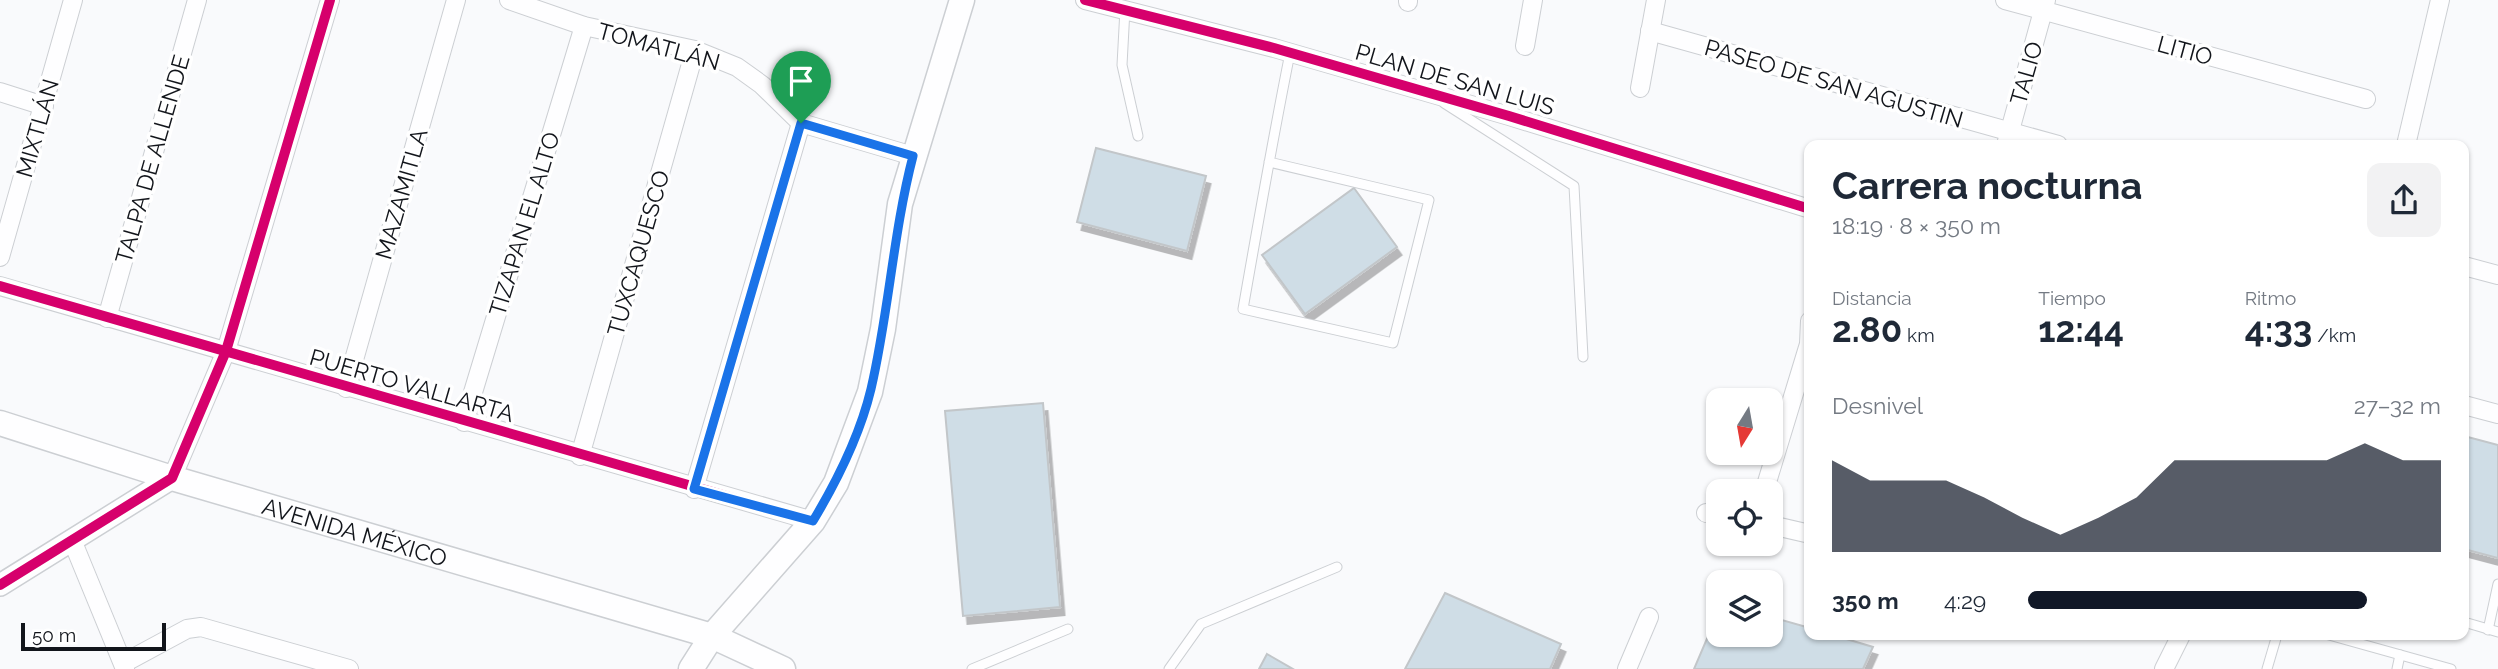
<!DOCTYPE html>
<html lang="es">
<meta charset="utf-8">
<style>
body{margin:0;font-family:Raleway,sans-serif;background:#f2f2f3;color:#1f2937;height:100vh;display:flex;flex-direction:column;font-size:26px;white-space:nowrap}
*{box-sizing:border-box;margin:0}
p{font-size:23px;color:#747a83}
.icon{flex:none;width:38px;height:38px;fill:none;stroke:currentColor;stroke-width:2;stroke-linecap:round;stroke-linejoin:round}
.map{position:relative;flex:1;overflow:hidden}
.drawer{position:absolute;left:1804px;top:140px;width:665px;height:500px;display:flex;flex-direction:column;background:#fff;border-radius:14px;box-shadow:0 2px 5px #0004}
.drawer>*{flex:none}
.needle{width:46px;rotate:191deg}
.buttons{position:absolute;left:1706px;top:388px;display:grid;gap:14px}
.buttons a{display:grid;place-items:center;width:77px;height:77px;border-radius:14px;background:#fff;box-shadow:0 2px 5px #0004;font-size:35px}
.scale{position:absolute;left:21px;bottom:18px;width:145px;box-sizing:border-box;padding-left:7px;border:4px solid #12151b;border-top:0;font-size:19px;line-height:24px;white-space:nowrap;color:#12151b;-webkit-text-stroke:5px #fff;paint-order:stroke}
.pin{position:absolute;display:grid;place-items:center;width:60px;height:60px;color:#fff;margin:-72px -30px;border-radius:50% 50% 50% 0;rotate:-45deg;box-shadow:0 0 7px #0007}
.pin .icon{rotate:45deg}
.round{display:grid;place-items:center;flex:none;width:74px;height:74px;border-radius:14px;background:#f2f2f3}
.overview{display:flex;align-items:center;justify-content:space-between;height:119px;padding:0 28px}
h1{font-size:38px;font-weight:700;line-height:52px}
.figures{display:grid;grid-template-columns:repeat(3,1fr);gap:10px;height:119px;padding:7px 28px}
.figures div{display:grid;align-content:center}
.figures b{font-size:35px;font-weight:700}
.figures small{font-size:19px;font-weight:400}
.figures p{font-size:19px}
.chart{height:196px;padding:14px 28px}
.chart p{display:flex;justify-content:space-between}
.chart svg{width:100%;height:126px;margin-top:7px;fill:#111827;opacity:.7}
ul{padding:0 28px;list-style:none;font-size:23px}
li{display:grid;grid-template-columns:112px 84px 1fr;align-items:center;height:52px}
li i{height:18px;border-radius:9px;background:#111827}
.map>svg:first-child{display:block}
</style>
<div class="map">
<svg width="2498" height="669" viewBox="0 0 2498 669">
<defs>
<filter id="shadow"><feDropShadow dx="4.5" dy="8" stdDeviation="0" flood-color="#0004"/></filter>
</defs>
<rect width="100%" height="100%" fill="#f9fafc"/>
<g fill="#cfdde6" stroke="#c2c6c9" stroke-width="2" filter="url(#shadow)">
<path d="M1096,148L1206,176L1187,251L1077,222Z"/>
<path d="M1354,188L1397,247L1305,314L1262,255Z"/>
<path d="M1043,403L1060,607L963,616L945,411Z"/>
<path d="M2464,436L2498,445V558L2464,549Z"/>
<path d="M1445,593L1561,644L1550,669H1405Z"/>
<path d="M1718,613V635H1771V617L1810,628V635H1833L1873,647L1863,669H1694Z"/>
<path d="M1267,654L1293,669H1259Z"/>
</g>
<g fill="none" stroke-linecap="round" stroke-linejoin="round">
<g stroke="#cccfd3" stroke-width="11">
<g id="service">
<path d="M1125,9L1122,65L1138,136"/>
<path d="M1444,103L1574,186L1583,357"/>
<path d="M1269,162L1429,200L1393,343L1243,309C1258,223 1273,138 1290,53"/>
<path d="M2464,622L2498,632"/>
<path d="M2488,630L2498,584"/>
<path d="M2329,635L2451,669"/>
<path d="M972,669L1068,629"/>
<path d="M1169,669L1201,624L1337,567"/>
<path d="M2267,669L2277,635"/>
<path d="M2397,669L2400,655"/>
</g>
</g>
<g stroke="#cccfd3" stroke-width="20">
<g id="minor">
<path d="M509,0L584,26L695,50L737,67L762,85L801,123L913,156"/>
<path d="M1085,0L1274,48L1509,116L1810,209"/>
<path d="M2005,0L2366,99"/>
<path d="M1408,2V0"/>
<path d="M1650,31L2058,145"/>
<path d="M1525,46L1533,0"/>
<path d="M1640,88L1656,0"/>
<path d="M0,92L44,106"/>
<path d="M2006,145L2046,0"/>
<path d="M2406,145L2440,0"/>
<path d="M0,257L73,0"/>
<path d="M2464,266L2498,275"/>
<path d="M0,286L813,521"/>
<path d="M107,318L197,0"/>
<path d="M346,388L456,0"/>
<path d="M2464,405L2498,414"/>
<path d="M464,422L584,26"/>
<path d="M580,456L695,50"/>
<path d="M172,478L226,351L330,0"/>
<path d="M694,489L801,123"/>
<path d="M1764,492L1809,344L1810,321"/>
<path d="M1706,513L1718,515"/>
<path d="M1771,525L1810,534"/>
<path d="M72,540L125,669"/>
<path d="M124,663L187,629L201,627L349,669"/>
<path d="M1627,669L1649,617"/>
<path d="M2164,669L2181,635"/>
</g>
</g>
<g stroke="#cccfd3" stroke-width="24">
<path id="tertiary" d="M0,585L172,478"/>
</g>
<g stroke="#cccfd3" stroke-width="27">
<g id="secondary">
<path id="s1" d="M0,423L172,478L712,636L783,669"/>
<path d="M691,669L712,636L813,521L836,483L870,392L883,329L900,204L962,0"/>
</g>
</g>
<use href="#service" stroke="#fefeff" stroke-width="9"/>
<use href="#minor" stroke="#fefeff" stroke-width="18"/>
<use href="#tertiary" stroke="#fefeff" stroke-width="21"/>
<use href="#secondary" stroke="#fefeff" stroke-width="24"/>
<g stroke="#fff" stroke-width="15">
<g id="cycleway">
<path d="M1085,0L1274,48L1509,116L1810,209"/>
<path d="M0,286L813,521"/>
<path d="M0,585L172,478L226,351L330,0"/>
</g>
</g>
<use href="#cycleway" stroke="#d6006c" stroke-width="10"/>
</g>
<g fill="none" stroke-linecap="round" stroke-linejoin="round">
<g stroke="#fff" stroke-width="14">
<path id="route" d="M801,123L913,156C893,233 889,312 871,389C860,435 837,481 813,521L694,489Z"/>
</g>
<use href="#route" stroke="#1a73e8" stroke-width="9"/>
</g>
<g text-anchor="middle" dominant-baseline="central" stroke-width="7" stroke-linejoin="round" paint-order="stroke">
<g font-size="23" fill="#12151b" stroke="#fff">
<text transform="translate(659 46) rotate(15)">TOMATLÁN</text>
<text transform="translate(2185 50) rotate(15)">LITIO</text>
<text transform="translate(2026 73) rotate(-74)">TALIO</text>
<text transform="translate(1455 79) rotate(16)">PLAN DE SAN LUIS</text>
<text transform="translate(1834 83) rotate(16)">PASEO DE SAN AGUSTIN</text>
<text transform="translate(37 128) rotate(-74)">MIXTLÁN</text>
<text transform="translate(152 159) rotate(-74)">TALPA DE ALLENDE</text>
<text transform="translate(401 194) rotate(-74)">MAZAMITLA</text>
<text transform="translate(524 224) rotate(-73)">TIZAPAN EL ALTO</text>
<text transform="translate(638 253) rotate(-74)">TUXCAQUESCO</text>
<text transform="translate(412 385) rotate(16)">PUERTO VALLARTA</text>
<text stroke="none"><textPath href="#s1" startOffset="371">AVENIDA MÉXICO</textPath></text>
</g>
</g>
</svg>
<div class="buttons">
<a><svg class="needle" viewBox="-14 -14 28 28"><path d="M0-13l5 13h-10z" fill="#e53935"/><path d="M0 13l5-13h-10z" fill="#747a83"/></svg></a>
<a><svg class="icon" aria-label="locate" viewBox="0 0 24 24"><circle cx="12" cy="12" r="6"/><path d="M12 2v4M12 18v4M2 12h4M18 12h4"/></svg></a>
<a><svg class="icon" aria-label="layers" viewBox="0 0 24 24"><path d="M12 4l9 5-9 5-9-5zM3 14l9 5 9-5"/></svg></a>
</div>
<div class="scale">50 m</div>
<div class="pin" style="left:801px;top:123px;background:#1e9e55"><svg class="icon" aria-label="arrive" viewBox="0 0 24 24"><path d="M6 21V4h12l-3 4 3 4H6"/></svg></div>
<section class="drawer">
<div class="overview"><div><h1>Carrera nocturna</h1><p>18:19 · 8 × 350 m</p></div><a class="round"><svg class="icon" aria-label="share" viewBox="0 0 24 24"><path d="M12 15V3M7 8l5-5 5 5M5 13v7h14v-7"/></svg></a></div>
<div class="figures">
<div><p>Distancia</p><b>2.80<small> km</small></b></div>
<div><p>Tiempo</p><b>12:44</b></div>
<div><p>Ritmo</p><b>4:33<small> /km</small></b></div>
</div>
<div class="chart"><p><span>Desnivel</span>27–32 m</p>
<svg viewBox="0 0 160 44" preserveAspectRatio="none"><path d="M0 44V12L10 19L20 19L30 19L40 25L50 32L60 38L70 32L80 25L90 12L100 12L110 12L120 12L130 12L140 6L150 12L160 12V44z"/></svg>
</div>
<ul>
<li><b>350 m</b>4:29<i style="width:82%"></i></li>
</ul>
</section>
</div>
